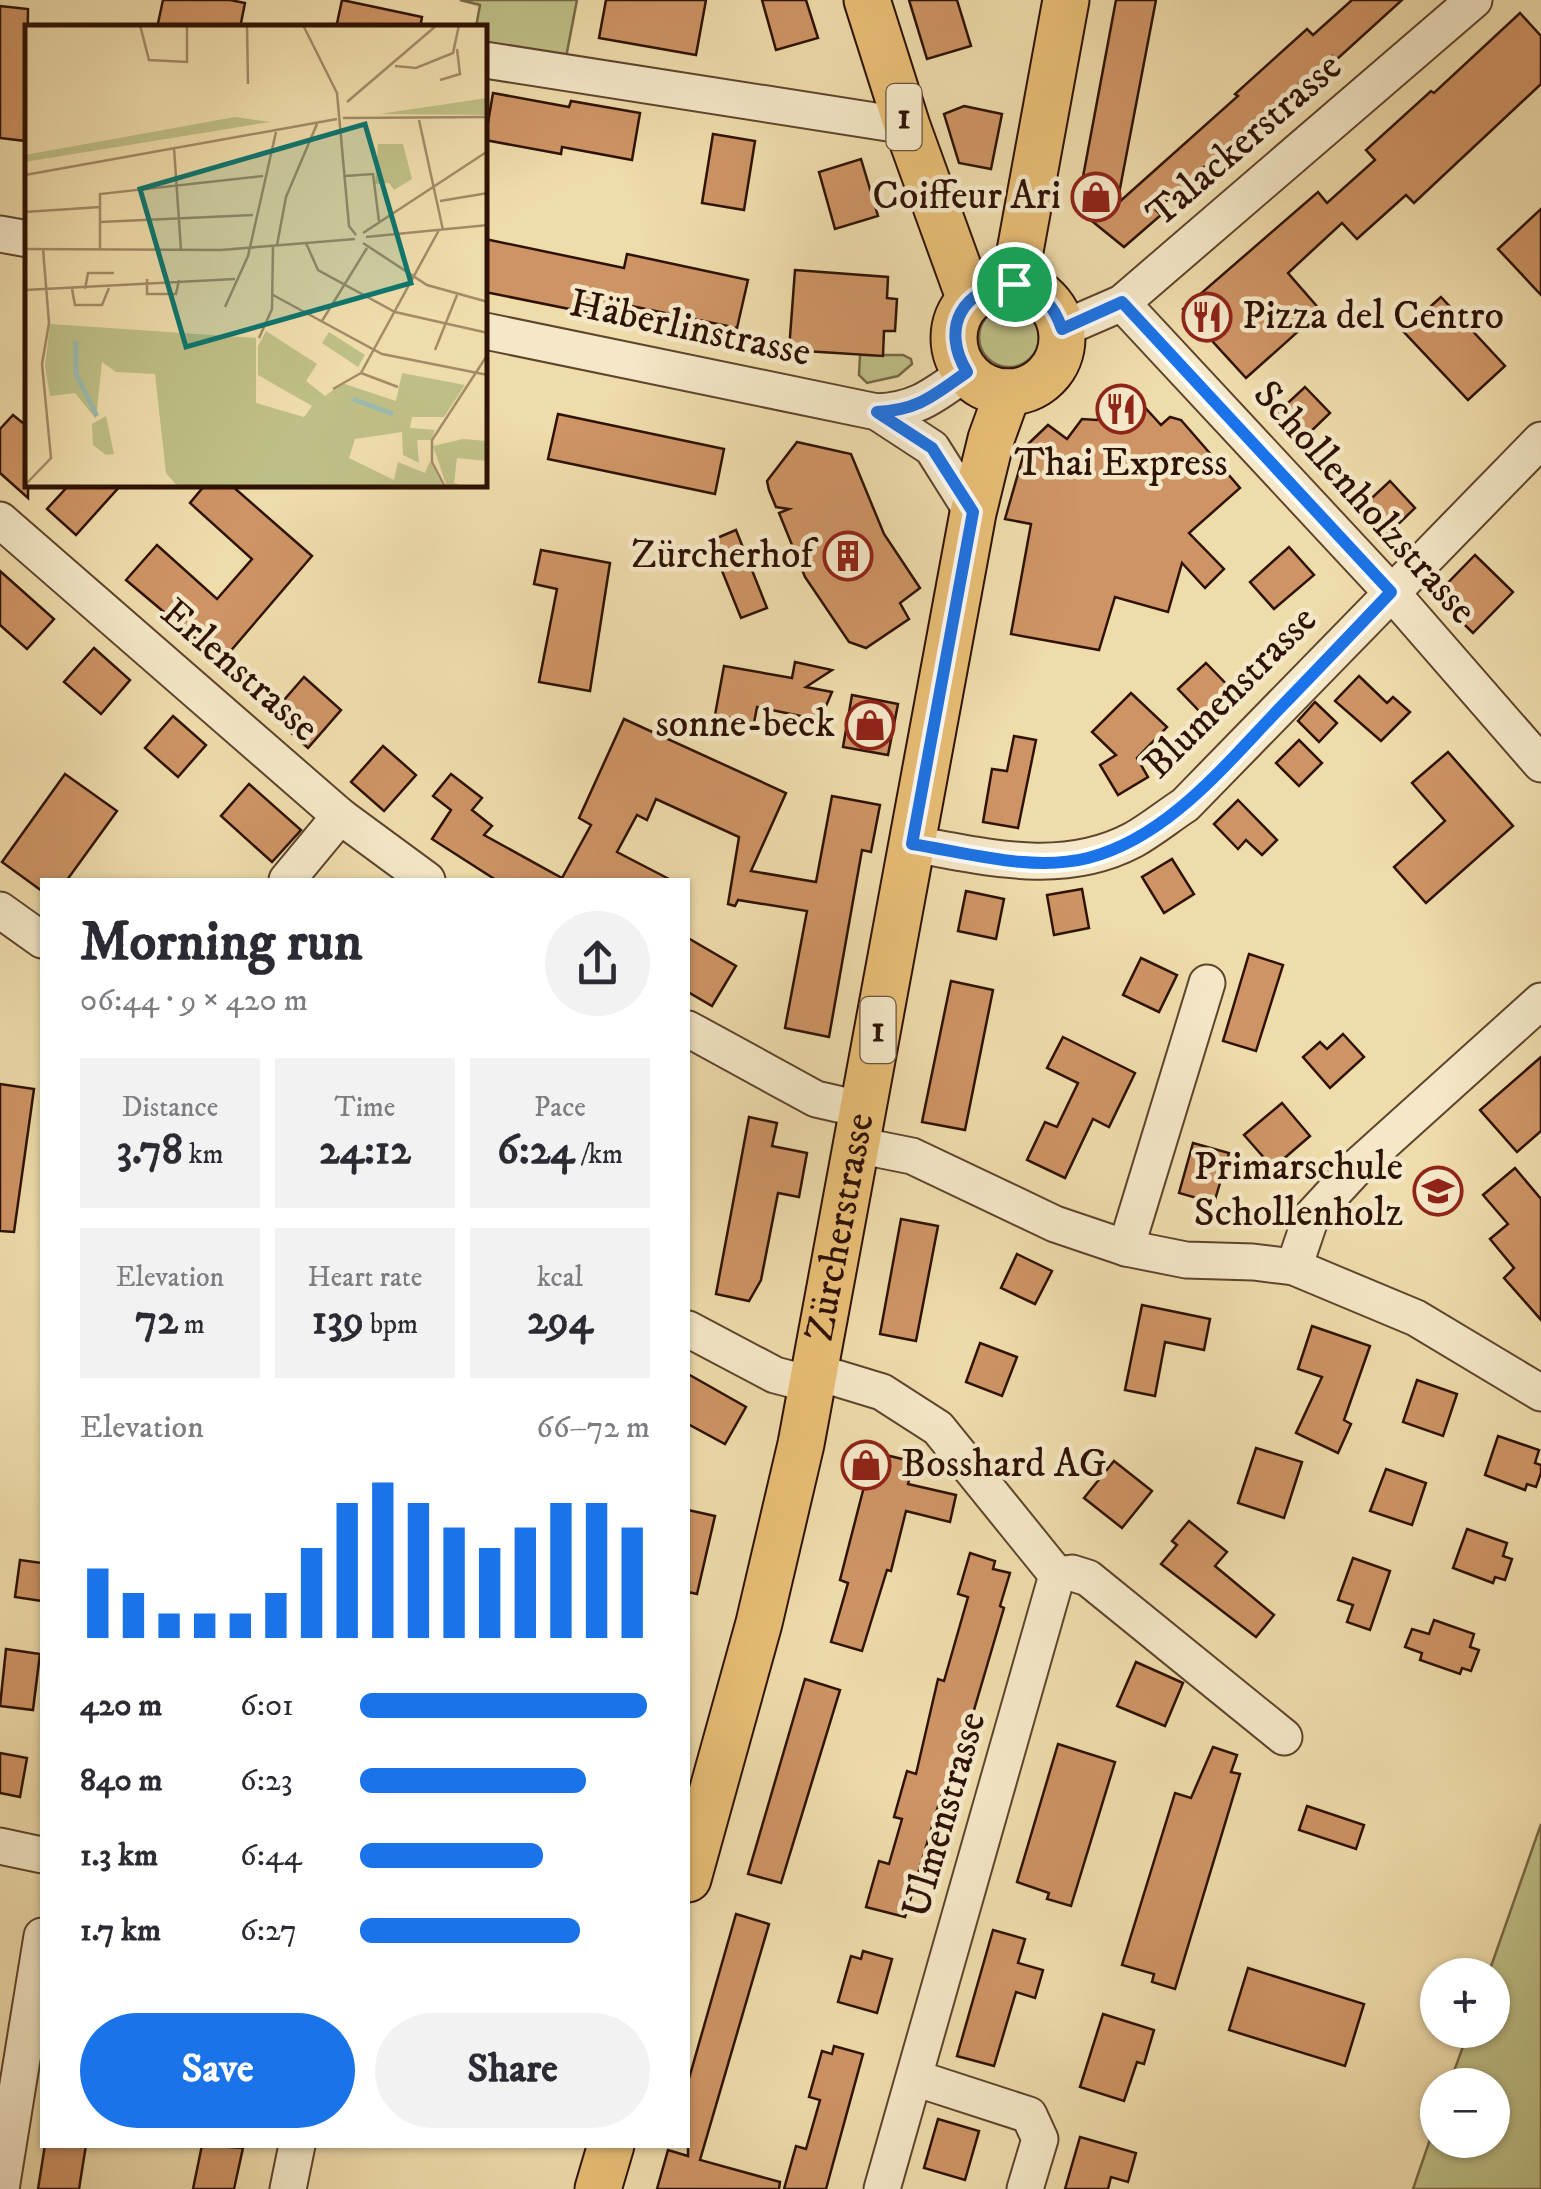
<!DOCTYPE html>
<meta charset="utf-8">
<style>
body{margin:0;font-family:"IM FELL DW Pica",serif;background:#f2f2f3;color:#2b2b33;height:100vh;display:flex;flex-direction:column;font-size:38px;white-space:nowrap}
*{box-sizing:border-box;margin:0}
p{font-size:32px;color:#7c7c81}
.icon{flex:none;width:55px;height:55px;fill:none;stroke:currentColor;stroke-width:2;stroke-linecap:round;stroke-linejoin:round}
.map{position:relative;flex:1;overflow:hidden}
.panel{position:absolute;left:40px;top:878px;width:650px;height:1270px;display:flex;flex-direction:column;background:#fff;border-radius:0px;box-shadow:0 2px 8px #0004}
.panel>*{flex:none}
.fabs{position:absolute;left:1420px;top:1958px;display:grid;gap:20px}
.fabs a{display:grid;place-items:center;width:90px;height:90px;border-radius:50%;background:#fff;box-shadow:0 2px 8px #0004;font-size:50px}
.pin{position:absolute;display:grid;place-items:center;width:85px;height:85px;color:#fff;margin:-42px;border:5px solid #fff;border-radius:50%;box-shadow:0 2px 10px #0007}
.round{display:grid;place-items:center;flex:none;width:105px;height:105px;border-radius:52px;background:#f2f2f3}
.overview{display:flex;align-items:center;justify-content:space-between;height:170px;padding:0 40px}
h1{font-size:55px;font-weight:700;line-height:75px}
.figures{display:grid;grid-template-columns:repeat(3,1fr);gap:15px;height:170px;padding:10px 40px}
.figures div{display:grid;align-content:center;border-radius:0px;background:#f2f2f3;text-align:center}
.figures b{font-size:42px;font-weight:700}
.figures small{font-size:28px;font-weight:400}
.figures p{font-size:28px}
.chart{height:280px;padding:20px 40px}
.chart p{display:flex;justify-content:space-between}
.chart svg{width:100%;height:180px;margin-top:10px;stroke:#1a73e8;stroke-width:6}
.button{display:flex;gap:20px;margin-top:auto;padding:20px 40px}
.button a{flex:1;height:115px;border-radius:60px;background:#1a73e8;color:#fff;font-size:40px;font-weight:700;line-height:115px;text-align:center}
.button a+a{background:#f2f2f3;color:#2b2b33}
ul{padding:0 40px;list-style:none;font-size:32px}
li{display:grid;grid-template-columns:160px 120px 1fr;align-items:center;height:75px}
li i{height:25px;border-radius:12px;background:#1a73e8}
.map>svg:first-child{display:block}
</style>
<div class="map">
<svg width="1541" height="2189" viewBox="0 0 1541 2189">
<rect width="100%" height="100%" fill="#efdcab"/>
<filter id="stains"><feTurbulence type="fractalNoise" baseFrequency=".002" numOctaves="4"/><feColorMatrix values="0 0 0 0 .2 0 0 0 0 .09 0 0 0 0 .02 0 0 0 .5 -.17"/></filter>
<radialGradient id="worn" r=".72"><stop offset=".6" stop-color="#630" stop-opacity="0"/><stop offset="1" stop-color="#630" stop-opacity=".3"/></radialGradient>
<g fill="#bebf86" stroke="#766844" stroke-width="2.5">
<path d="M460,0H577L563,73L485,60V28L476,27L480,5Z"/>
<circle cx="1009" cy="337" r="30"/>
<path d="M860,355H903L911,359L912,364L898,376L867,383L859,375Z"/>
<path d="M1541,1824V2189H1413L1437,2119L1438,2140H1492V2085H1449L1469,2030H1492V1975H1488Z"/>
</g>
<g fill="#ce9465" stroke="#2e1203" stroke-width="2.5">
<path d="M163,0H230L245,3L240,28H157Z"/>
<path d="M342,0L422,17L420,28H336Z"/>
<path d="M606,0H706L696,55L599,38Z"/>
<path d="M762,0H806L818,38L776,50Z"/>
<path d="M909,0H957L971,46L927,59Z"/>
<path d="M1116,0H1156L1117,204L1238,96L1235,94L1307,29L1313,35L1352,0H1402L1336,60L1332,56L1258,119L1156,210L1161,215L1124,247L1077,209Z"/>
<path d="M0,6L28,9L26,141L0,138Z"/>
<path d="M1520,13L1541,36V84L1414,203L1406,195L1357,239L1342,223L1288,273L1321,311L1246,378L1183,309L1318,192L1327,203L1375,160L1366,150L1431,91L1434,93Z"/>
<path d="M493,93L569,107L571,101L640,113L632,160L562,147L561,154L485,140Z"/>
<path d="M964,106L1002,114L991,169L959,163L944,114Z"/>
<path d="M713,134L755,141L744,210L702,203Z"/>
<path d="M861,159L878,216L835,229L819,172Z"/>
<path d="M1541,209V295L1498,249Z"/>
<path d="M485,239L624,268L627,254L748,280L737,328L617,303L614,318L485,292Z"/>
<path d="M795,270L888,277L887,298L897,299L895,331H884L883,356L789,350Z"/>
<path d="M1441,297L1505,366L1468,400L1403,331Z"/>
<path d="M1305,387L1330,413L1302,440L1277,413Z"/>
<path d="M1130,391L1161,425L1170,417L1181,420L1240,488L1189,533L1224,569L1205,588L1182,563L1168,612L1115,597L1099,650L1011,634L1031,524L1005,519L1026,446L1048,425L1067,439L1082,419L1097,420Z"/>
<path d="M558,414L724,449L715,494L548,459Z"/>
<path d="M13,415L28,427V498L0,473V429Z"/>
<path d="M797,442L851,454L884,534L920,588L900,603L909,619L866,648L849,642L805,577L779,513L789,509L776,507L769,490L767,481Z"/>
<path d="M1390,481L1415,508L1386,536L1361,508Z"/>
<path d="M69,485H121L76,535L47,509Z"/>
<path d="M205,485H231L312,556L222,661L126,580L157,545L217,599L252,559L190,503Z"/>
<path d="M736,530L767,608L741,618L710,541Z"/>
<path d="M1289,547L1314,575L1274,609L1250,582Z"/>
<path d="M541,550L610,563L590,691L539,682L557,589L534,584Z"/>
<path d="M1475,555L1513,592L1473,633L1435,596Z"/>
<path d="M0,571L54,619L27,649L0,625Z"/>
<path d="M94,648L130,680L101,714L64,682Z"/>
<path d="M795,662L832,670L806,687L832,692L820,720L757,707L754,723L715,715L724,666L792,678Z"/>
<path d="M1206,663L1233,691L1205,717L1178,689Z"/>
<path d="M1359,676L1387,703L1393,697L1410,712L1381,741L1335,701Z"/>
<path d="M304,677L341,710L308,748L271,715Z"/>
<path d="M1131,693L1167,727L1137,758L1148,777L1118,795L1100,765L1116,755L1092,732Z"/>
<path d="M852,695L898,704L888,755L843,747Z"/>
<path d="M1315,702L1337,723L1319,742L1298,721Z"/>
<path d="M173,716L206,745L178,777L145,748Z"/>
<path d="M624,719L786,793L751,871L816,882L832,796L880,805L871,852L862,850L829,1037L785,1028L807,911L738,900L735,906L728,904L739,837L656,799L647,820L637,815L617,852L671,880H496L432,839L451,810L433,796L451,774L482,798L472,810L492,826L484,835L562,878L591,825L579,818Z"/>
<path d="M1014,736L1036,740L1018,828L983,822L992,769L1007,771Z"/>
<path d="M1299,740L1322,763L1299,786L1276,763Z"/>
<path d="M383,746L416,775L384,811L351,782Z"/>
<path d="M1448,752L1513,826L1426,903L1394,867L1445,821L1412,783Z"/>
<path d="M65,774L117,811L67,880H42V891L2,862Z"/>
<path d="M249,784L301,830L272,862L221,816Z"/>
<path d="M1238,800L1277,840L1262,855L1246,840L1238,849L1214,824Z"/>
<path d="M1172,859L1194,894L1164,913L1142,877Z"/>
<path d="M1082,889L1089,928L1054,935L1047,895Z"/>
<path d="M966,891L1004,899L996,939L958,931Z"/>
<path d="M688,938L736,966L712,1006L688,992Z"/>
<path d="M1249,954L1283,965L1256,1051L1223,1041Z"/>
<path d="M1141,958L1177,975L1159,1012L1123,995Z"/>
<path d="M951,981L993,990L965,1130L922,1122Z"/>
<path d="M1343,1034L1364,1057L1330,1088L1303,1057L1320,1042L1327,1049Z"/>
<path d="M1063,1037L1135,1073L1109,1127L1093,1119L1065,1178L1027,1160L1045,1122L1057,1127L1078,1083L1047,1068Z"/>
<path d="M1541,1057V1131L1517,1152L1480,1110Z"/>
<path d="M0,1084L34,1089L14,1232L0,1231Z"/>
<path d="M1282,1103L1310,1136L1273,1168L1244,1135Z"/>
<path d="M749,1117L777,1123L772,1146L807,1153L799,1197L778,1193L761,1280L749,1301L716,1294Z"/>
<path d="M1193,1143L1229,1153L1214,1203L1179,1193Z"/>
<path d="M1515,1168L1541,1199V1320L1504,1278L1514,1268L1490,1239L1508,1224L1483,1195Z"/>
<path d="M901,1219L938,1226L916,1341L880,1334Z"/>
<path d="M1017,1254L1052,1271L1035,1304L1001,1288Z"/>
<path d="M1142,1305L1210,1319L1204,1350L1165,1342L1155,1396L1125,1390Z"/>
<path d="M1312,1326L1370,1346L1344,1420L1351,1424L1338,1453L1296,1433L1322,1377L1298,1369Z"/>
<path d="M980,1343L1017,1357L1002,1396L966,1382Z"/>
<path d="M688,1374L746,1407L725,1444L688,1424Z"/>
<path d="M1417,1380L1457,1394L1443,1436L1403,1422Z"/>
<path d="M1498,1436L1539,1450L1535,1463L1541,1465V1473L1536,1487L1527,1484L1525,1490L1485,1475Z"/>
<path d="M858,1448L914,1462L908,1484L956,1495L950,1522L906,1511L891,1571L887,1570L862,1651L831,1642L848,1583L840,1580L867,1475L852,1471Z"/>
<path d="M1256,1448L1302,1462L1284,1518L1238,1503Z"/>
<path d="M1114,1461L1152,1491L1122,1528L1084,1498Z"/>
<path d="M1386,1469L1426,1483L1412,1525L1370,1511Z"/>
<path d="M688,1510L715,1516L697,1594L688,1592Z"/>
<path d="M1189,1521L1227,1552L1215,1566L1274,1615L1256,1637L1161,1564L1177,1545L1172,1541Z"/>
<path d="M1467,1529L1507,1543L1503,1556L1512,1559L1505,1580L1495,1577L1493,1583L1453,1568Z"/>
<path d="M970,1553L995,1561L993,1569L1010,1573L1000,1606L1004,1608L949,1795L942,1793L905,1917L866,1907L879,1861L889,1864L902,1819L894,1817L907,1771L916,1774L938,1679L944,1681L968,1597L958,1594Z"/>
<path d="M1353,1558L1390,1571L1370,1630L1347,1622L1353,1605L1338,1600Z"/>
<path d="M20,1560L42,1563V1601L15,1597Z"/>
<path d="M1434,1620L1474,1634L1470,1647L1479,1650L1471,1671L1462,1668L1460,1674L1420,1660L1422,1653L1405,1647L1412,1629L1429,1634Z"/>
<path d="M6,1649L40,1654L33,1710L0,1706Z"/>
<path d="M1136,1662L1183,1683L1165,1726L1117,1706Z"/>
<path d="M805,1679L840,1690L781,1883L748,1874Z"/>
<path d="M1058,1744L1115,1762L1071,1906L1047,1899L1049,1893L1017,1882Z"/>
<path d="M1213,1747L1237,1755L1231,1772L1240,1774L1175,1989L1152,1982L1154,1974L1122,1965L1175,1793L1191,1798Z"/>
<path d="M0,1753L27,1758L20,1797L0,1793Z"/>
<path d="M1307,1806L1364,1825L1356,1849L1299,1830Z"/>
<path d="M736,1914L769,1924L700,2160L780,2182L779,2189H657L668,2150L688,2156V2082Z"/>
<path d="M993,1930L1025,1939L1018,1963L1043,1970L1035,1998L1016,1992L994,2066L957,2056Z"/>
<path d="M863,1951L892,1959L877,2013L838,2002L851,1956L861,1959Z"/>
<path d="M1248,1968L1364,2004L1345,2066L1229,2030Z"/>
<path d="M1103,2014L1154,2030L1144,2064L1137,2062L1124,2101L1080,2087Z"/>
<path d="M834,2046L863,2054L826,2189H784L796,2146L806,2149L820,2100L809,2097L822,2051L832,2054Z"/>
<path d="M938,2119L979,2131L965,2180L924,2168Z"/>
<path d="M1080,2137L1136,2153L1128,2182L1111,2177L1108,2189H1065Z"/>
<path d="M45,2145H86L79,2189H38Z"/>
<path d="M202,2145L243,2148L234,2189H193Z"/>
</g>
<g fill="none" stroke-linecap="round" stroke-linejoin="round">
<g stroke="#5e442d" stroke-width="39">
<g id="minor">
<path d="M485,60L907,126"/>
<path d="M0,234L28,239"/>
<path d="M1122,303L1391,592L1541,764"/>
<path d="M1062,329L1122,303L1474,0"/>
<path d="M485,331L877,412C918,410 934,395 967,372"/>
<path d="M877,412L932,448L973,513"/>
<path d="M0,520L340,816L427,880"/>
<path d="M913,844C987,857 1063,877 1133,840C1151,830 1168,816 1185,805L1541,440"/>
<path d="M287,880L340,816"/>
<path d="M0,910L42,940"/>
<path d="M688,1029L816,1099L864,1110"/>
<path d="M857,1145L912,1156L1055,1224L1126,1248L1186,1260L1253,1262L1294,1267L1416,1318L1541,1393"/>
<path d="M1126,1248L1207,983"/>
<path d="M1294,1267L1311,1217L1359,1165L1541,1001"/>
<path d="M688,1329L775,1375L798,1381L814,1377L836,1378L882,1392L938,1428L1057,1575"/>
<path d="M1057,1575L1072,1573L1088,1578L1284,1737"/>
<path d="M0,1846L42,1855"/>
<path d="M915,2078L1029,2115L1040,2139L1025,2189"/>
<path d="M1,2189L42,1936"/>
<path d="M288,2189L297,2145"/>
<path d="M882,2189L1057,1575"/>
</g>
</g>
<g stroke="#2e1203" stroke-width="49">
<g id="major">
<path d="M867,0L907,126L970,300"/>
<path d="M1014,284L1066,0"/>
<circle cx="1008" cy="338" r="54"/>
<path id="s1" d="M688,1879L759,1623L801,1444L973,513L991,439L1008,392"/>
<path d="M598,2189L611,2145"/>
</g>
</g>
<use href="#minor" stroke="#f5e8c8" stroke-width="35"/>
<use href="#major" stroke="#e8be76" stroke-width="45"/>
</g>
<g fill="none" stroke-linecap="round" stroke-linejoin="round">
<g stroke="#fff" stroke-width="20">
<path id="route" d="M1014,284C1040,291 1053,303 1062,329L1122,302L1391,592C1354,631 1317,670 1279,709C1225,765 1167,838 1088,858C1032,872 968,853 912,844L973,512L932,448L877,412C919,410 934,395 967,372C940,328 962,287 1014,284Z"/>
</g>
<use href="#route" stroke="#1a73e8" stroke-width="12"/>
</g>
<defs>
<g id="shop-ring" transform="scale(2.5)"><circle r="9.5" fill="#f5e8c8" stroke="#8f2418" stroke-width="1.5"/><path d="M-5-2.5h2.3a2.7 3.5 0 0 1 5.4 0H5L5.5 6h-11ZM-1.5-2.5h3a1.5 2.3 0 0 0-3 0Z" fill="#8f2418"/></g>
<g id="restaurant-ring" transform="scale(2.5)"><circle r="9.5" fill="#f5e8c8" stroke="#8f2418" stroke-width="1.5"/><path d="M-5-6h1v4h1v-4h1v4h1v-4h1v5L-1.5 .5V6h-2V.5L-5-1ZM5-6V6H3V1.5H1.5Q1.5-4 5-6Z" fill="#8f2418"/></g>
<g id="building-ring" transform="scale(2.5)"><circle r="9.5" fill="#f5e8c8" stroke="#8f2418" stroke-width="1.5"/><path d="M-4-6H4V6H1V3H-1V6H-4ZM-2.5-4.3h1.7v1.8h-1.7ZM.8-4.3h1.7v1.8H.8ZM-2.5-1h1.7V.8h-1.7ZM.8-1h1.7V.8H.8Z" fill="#8f2418"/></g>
<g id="school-ring" transform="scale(2.5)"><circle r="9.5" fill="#f5e8c8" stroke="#8f2418" stroke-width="1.5"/><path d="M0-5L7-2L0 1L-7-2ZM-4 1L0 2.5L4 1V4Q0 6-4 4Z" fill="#8f2418"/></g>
</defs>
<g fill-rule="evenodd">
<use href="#shop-ring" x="1096" y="197"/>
<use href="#restaurant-ring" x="1207" y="317"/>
<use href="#restaurant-ring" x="1121" y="409"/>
<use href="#building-ring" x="848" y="556"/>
<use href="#shop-ring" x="870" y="725"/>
<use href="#school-ring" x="1438" y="1191"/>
<use href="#shop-ring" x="866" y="1465"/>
</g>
<g text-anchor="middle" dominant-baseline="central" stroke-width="9" stroke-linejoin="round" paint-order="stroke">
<g fill="#f5e8c8" stroke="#6a523e" stroke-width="2.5">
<rect x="886.5" y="84" width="35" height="66" rx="8"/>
<rect x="860.5" y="997" width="35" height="66" rx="8"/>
</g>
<g font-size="38" font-weight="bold" fill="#2e1203">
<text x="904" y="117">1</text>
<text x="878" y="1030">1</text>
</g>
<g font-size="40" fill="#2e1203" stroke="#f5e8c8">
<text transform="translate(1245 141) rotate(-41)">Talackerstrasse</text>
<text transform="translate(690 329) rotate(12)">Häberlinstrasse</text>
<text transform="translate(1364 503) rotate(48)">Schollenholzstrasse</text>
<text transform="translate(239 671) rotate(41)">Erlenstrasse</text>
<text transform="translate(1231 693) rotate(-45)">Blumenstrasse</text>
<text stroke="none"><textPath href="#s1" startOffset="670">Zürcherstrasse</textPath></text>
<text transform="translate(945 1815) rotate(-74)">Ulmenstrasse</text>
</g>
<g font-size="40" fill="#2e1203" stroke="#f5e8c8" text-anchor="end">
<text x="1061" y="197">Coiffeur Ari</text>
<text x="1242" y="317" text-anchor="start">Pizza del Centro</text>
<text x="1121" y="464" text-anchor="middle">Thai Express</text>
<text x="813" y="556">Zürcherhof</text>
<text x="835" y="725">sonne-beck</text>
<text x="1403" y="1168">Primarschule<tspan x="1403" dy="46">Schollenholz</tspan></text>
<text x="901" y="1465" text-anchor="start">Bosshard AG</text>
</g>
</g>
<g transform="translate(25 25)">
<rect width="462" height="462" fill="#efdcab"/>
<path d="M462,73V90L354,89ZM210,92L245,97L0,137V130ZM353,119H378L387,154L369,165L364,158L350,159ZM25,299L231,313V378L279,392L287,381L233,350V321L241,306L292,339L281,356L300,371L317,358L371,376L377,348L440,360L419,392H387L385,403L410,405L406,415H392L394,438L378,430L377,407L330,414L324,433L369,455L373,437L400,448L405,436L418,462H153L141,448L130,349L91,347L77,337L71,394L50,368L25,371L20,341ZM304,307L340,330L333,342L297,318ZM81,391L89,429L81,430L68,420L67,399ZM438,414L462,416V436L432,433L429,458L442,462H422L408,421Z" fill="#bebf86"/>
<path fill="none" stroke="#9bbab0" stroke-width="5" d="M51,316V349L72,391M328,374L368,389"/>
<path fill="none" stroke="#a28b68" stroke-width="2.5" d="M115,0L124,35L162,37V0M222,0L223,59M278,0L312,68L324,201L331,210M370,41L391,43L428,28L434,0M415,55L435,49L432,24M322,77L412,0M318,93L463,92M394,95L418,205M149,123L156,225M0,150L312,94M320,151L348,149L354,196M415,176L463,168M0,187L75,182M75,197L228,190M338,208L463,126M341,212L463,200M281,218L293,245L370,287L463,308M338,218L402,260L463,277M252,220L261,172L292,99M0,224L196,225L330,214M75,225V169L238,151M122,254V269H151L154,255M47,264L50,280H77L84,263M60,264L63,248H89M0,265L210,254M248,270L357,329L463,350M200,282L223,231L251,107M297,296L342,223M234,313L247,284L248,221M410,325L432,270M336,348L414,205M336,348L373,362M308,364L336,348M0,460L26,433L17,339L24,298L18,224M420,462L407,437V415L463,329"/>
<path fill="#0f766e" fill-opacity="0.15" stroke="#0f766e" stroke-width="5" d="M340,99L386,258L161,322L115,164Z"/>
<rect width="462" height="462" fill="none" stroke="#2e1203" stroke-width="5"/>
</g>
<rect width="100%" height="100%" filter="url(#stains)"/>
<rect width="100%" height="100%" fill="url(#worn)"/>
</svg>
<div class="fabs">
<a>+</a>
<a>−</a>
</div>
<div class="pin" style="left:1014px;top:284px;background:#1e9e55"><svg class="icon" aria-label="arrive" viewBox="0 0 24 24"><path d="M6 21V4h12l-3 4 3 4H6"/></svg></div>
<section class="panel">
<div class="overview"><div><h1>Morning run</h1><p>06:44 · 9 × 420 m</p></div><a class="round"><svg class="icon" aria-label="share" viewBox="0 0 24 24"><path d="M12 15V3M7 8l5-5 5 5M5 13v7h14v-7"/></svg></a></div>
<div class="figures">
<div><p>Distance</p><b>3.78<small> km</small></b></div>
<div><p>Time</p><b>24:12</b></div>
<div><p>Pace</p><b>6:24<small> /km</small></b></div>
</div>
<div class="figures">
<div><p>Elevation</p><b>72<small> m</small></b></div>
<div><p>Heart rate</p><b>139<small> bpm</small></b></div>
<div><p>kcal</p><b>294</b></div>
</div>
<div class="chart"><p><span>Elevation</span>66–72 m</p>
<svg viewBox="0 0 160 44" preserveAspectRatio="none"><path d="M5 44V27M15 44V33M25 44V38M35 44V38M45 44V38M55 44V33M65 44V22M75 44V11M85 44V6M95 44V11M105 44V17M115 44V22M125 44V17M135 44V11M145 44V11M155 44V17"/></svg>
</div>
<ul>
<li><b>420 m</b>6:01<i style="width:99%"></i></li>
<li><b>840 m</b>6:23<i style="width:78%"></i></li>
<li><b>1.3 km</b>6:44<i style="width:63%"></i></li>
<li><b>1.7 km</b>6:27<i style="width:76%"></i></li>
</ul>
<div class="button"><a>Save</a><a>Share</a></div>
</section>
</div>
